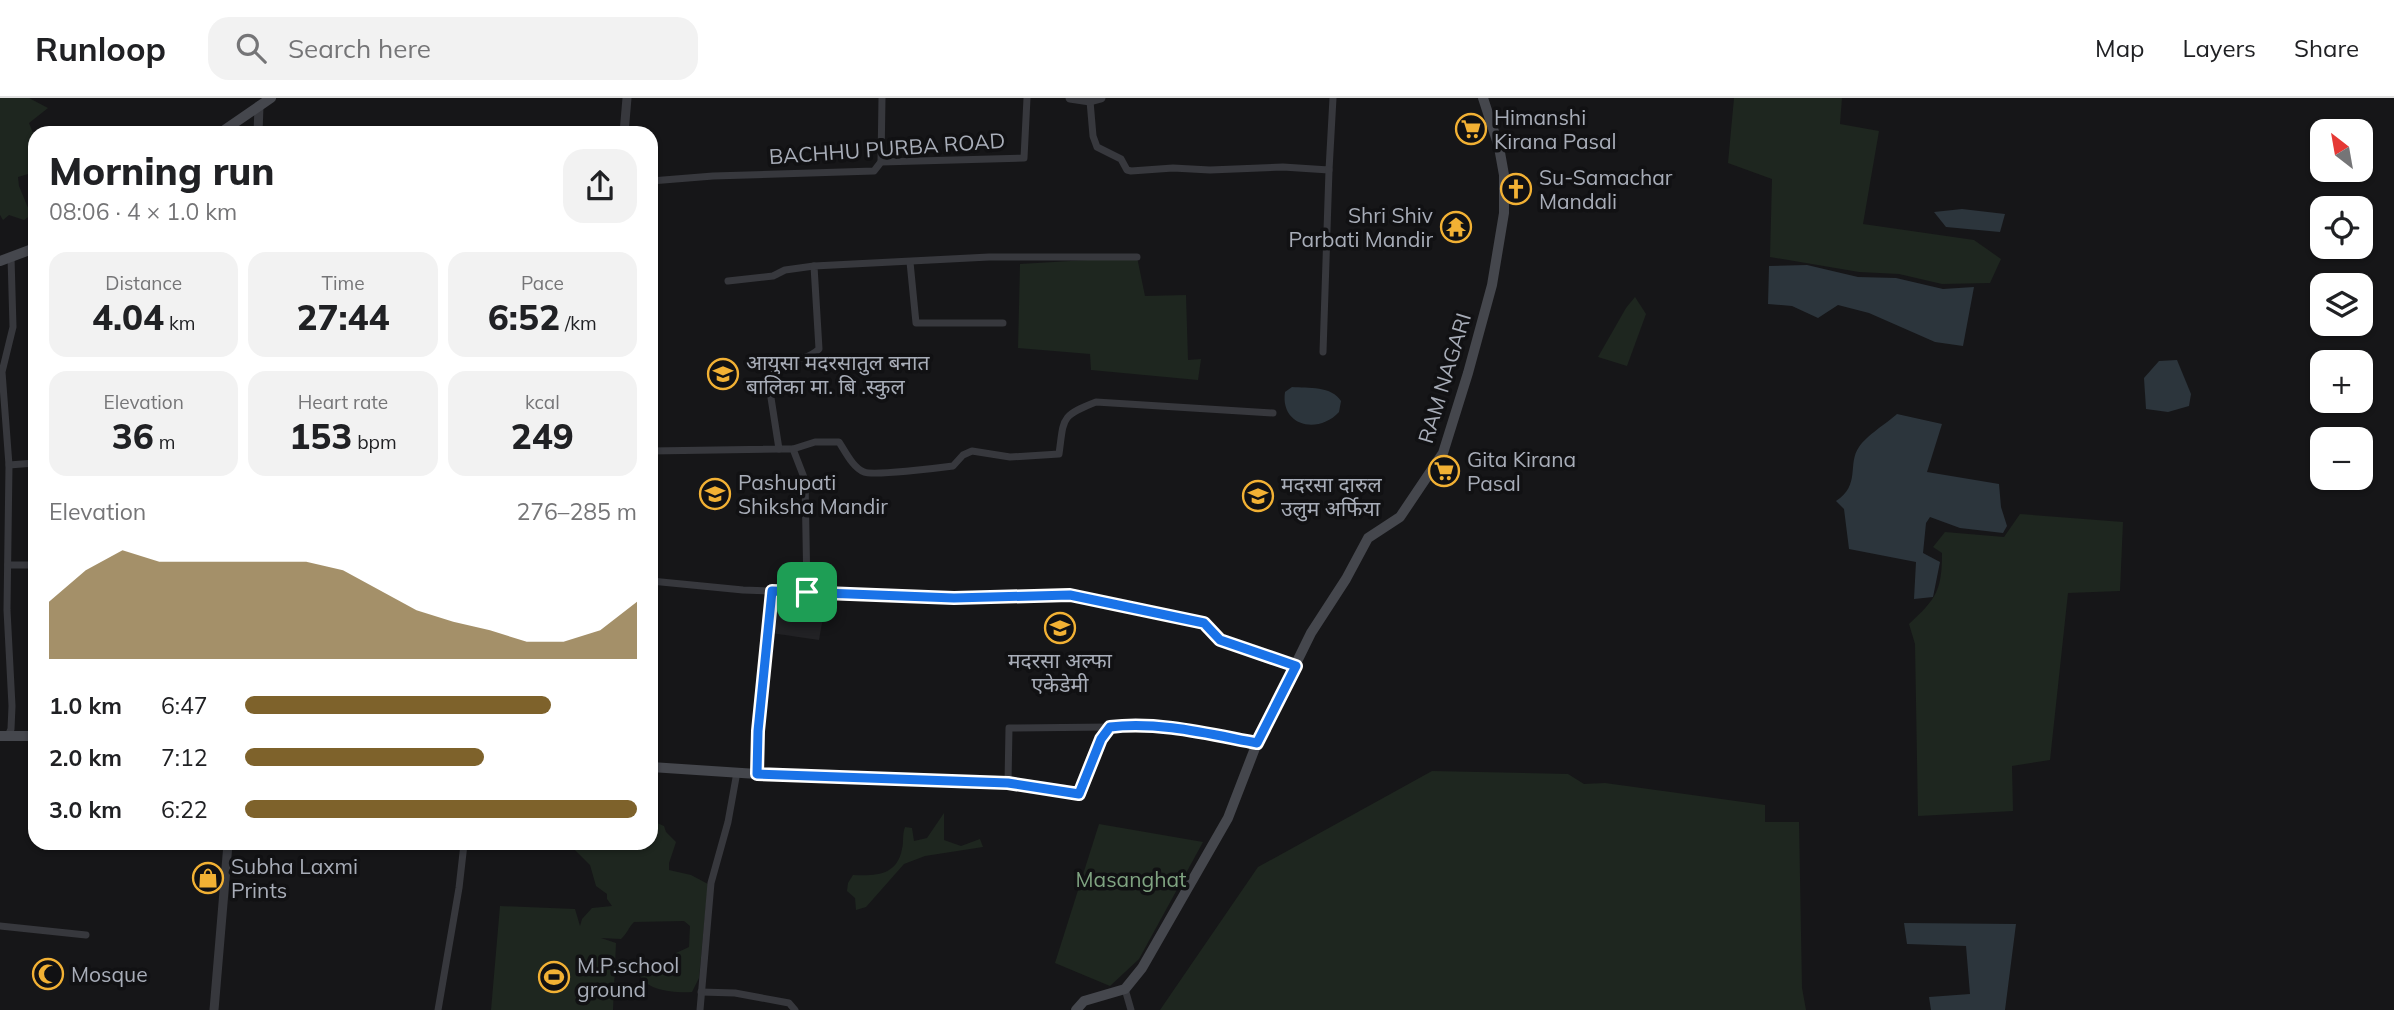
<!DOCTYPE html>
<meta charset="utf-8">
<style>
body{margin:0;font-family:Mulish,"Noto Sans Devanagari",sans-serif;background:#f2f2f2;color:#202124;height:100vh;display:flex;flex-direction:column;font-size:26px;white-space:nowrap}
*{box-sizing:border-box;margin:0}
p{font-size:23px;color:#757577}
.icon{flex:none;width:38px;height:38px;fill:none;stroke:currentColor;stroke-width:2;stroke-linecap:round;stroke-linejoin:round}
.map{position:relative;flex:1;overflow:hidden}
.side{position:absolute;left:28px;top:28px;width:630px;height:724px;display:flex;flex-direction:column;background:#fff;border-radius:21px;box-shadow:0 2px 5px #0004}
.side>*{flex:none}
.needle{width:46px;rotate:329deg}
.fabs{position:absolute;left:2310px;top:21px;display:grid;gap:14px}
.fabs a{display:grid;place-items:center;width:63px;height:63px;border-radius:14px;background:#fff;box-shadow:0 2px 5px #0004;font-size:35px}
.pin{position:absolute;display:grid;place-items:center;width:60px;height:60px;color:#fff;margin:-30px;border-radius:14px;box-shadow:0 4px 10px #0006}
.round{display:grid;place-items:center;flex:none;width:74px;height:74px;border-radius:21px;background:#f2f2f2}
.overview{display:flex;align-items:center;justify-content:space-between;height:119px;padding:0 21px}
h1{font-size:38px;font-weight:800;line-height:52px}
.metrics{display:grid;grid-template-columns:repeat(3,1fr);gap:10px;height:119px;padding:7px 21px}
.metrics div{display:grid;align-content:center;border-radius:18px;background:#f2f2f2;text-align:center}
.metrics b{font-size:35px;font-weight:800}
.metrics small{font-size:19px;font-weight:400}
.metrics p{font-size:19px}
.chart{height:196px;padding:14px 21px}
.chart p{display:flex;justify-content:space-between}
.chart svg{width:100%;height:126px;margin-top:7px;fill:#7e622b;opacity:.7}
ul{padding:0 21px;list-style:none;font-size:23px}
li{display:grid;grid-template-columns:112px 84px 1fr;align-items:center;height:52px}
li i{height:18px;border-radius:9px;background:#7e622b}
header{display:flex;align-items:center;gap:42px;box-sizing:border-box;height:98px;padding:0 35px;background:#fff;border-bottom:2px solid #e0e0e0}
header strong{font-size:33px}
nav{display:flex;gap:38px;margin-inline-start:auto;font-size:24px}
.search{width:490px;height:63px;background:#f2f2f2;display:flex;align-items:center;gap:18px;box-sizing:border-box;padding:0 24px;border-radius:21px;color:#757577;font-size:26px}
.map>svg:first-child{display:block}
</style>
<header>
<strong>Runloop</strong>
<div class="search"><svg class="icon" aria-label="search" viewBox="0 0 24 24"><circle cx="10" cy="10" r="6"/><path d="M15 15l6 6"/></svg>Search here</div>
<nav><a>Map</a><a>Layers</a><a>Share</a></nav>
</header>
<div class="map">
<svg width="2394" height="912" viewBox="0 0 2394 912">
<rect width="100%" height="100%" fill="#161618"/>
<path fill="#222225" d="M774,502H826L819,542L771,535Z"/>
<g fill="#1e261f">
<path d="M0,0H29L48,10L29,25L35,40V74L18,79L19,88L31,117L24,122L9,117L3,122L0,117Z"/>
<path d="M1734,0H1842L1840,26L1879,33L1863,126L1974,142L2001,161L1990,185L1942,186L1899,176L1859,174L1770,159L1772,81L1728,65Z"/>
<path d="M1137,159L1145,198L1186,197L1188,262L1201,261L1198,282L1091,272L1090,256L1018,250L1020,166Z"/>
<path d="M1635,199L1646,216L1627,268L1598,259L1626,210Z"/>
<path d="M2020,416L2123,424L2120,493L2068,495L2050,662L2012,668L2013,713L1918,718L1915,546L1909,526C1936,501 1942,493 1942,455L1933,449L1945,434L2004,439Z"/>
<path d="M1432,673L1568,676L1584,686L1605,685L1765,707V724H1799L1802,890L1806,912H1160L1258,769Z"/>
<path d="M944,715V742L961,748L980,741L983,749L925,758L904,766L866,809L856,812L855,800L847,793L848,785L853,777C875,778 897,778 902,751C904,744 902,737 905,729L912,730L914,743L927,740Z"/>
<path d="M657,725L664,728L666,734L676,744L669,765V772L691,777L708,786L699,880L692,894C673,895 644,893 638,873C649,859 661,866 675,863L676,855L689,849L690,828L684,823L634,824C628,830 627,836 621,841L601,840L616,845L613,912H491L500,808L575,811L580,828L582,821L592,810L612,808L607,801V796L596,788L590,767L574,751L592,746H651V731Z"/>
<path d="M1099,726L1203,744L1139,861L1110,888L1055,865Z"/>
</g>
<g fill="#2c353c">
<path d="M1962,111L2005,116L2000,134L1946,129L1934,114Z"/>
<path d="M1807,167L1858,179L1896,180L1943,191L1974,189L1963,248L1935,244L1869,215L1838,207L1818,220L1792,208L1768,206L1769,168Z"/>
<path d="M2177,262L2191,296L2189,308L2168,314L2146,311L2144,280L2159,263Z"/>
<path d="M1292,289C1308,290 1332,288 1341,303L1339,314C1318,337 1280,328 1285,294Z"/>
<path d="M1897,316L1942,326L1927,374L1999,386L2001,409L2007,428L2003,435L1960,430L1930,419L1926,425L1923,455L1940,464L1933,499L1914,501L1916,464L1849,451L1844,411L1836,403C1861,387 1847,366 1859,349C1866,338 1887,325 1897,316Z"/>
<path d="M1904,825L2016,826L2005,912H1931L1929,899L1970,896L1966,848L1907,846Z"/>
</g>
<g fill="none" stroke-linecap="round" stroke-linejoin="round">
<g stroke="#37383d" stroke-width="7">
<path d="M1090,3L1093,38L1097,49L1121,61L1127,72L1131,73L1173,70L1210,72L1283,69L1329,72L1333,0"/>
<path d="M881,64L882,0"/>
<path d="M651,83L713,78L874,73L881,64L1024,60L1027,0"/>
<path d="M910,164L916,225H1003"/>
<path d="M728,183L773,178L785,172L814,168"/>
<path d="M1323,254L1329,72"/>
<path d="M779,351H793L805,382L807,494"/>
<path d="M793,351L815,344H839C845,353 853,370 864,374C873,378 938,370 953,368L963,357L972,353L1010,359L1059,356C1064,320 1060,318 1096,304L1273,315"/>
<path d="M651,353L779,351L766,268C783,257 802,267 819,251L814,168L989,159H1137"/>
<path d="M9,367L35,365"/>
<path d="M8,467H35"/>
<path d="M651,483L743,492L954,500L1070,497L1204,525L1220,542L1296,568"/>
<path d="M8,638L11,631L12,608L7,512L9,367L2,274L13,229L11,159"/>
<path d="M757,676L758,633L772,493"/>
<path d="M1008,685L1009,630L1109,629"/>
<path d="M0,828L86,837"/>
<path d="M1125,891L1131,912"/>
<path d="M701,894L735,895L789,905L795,912"/>
<path d="M438,912L459,790L464,746"/>
<path d="M700,912L711,785L728,724L737,674"/>
</g>
<g stroke="#37383d" stroke-width="9">
<path d="M1070,0L1090,3L1101,0"/>
<path d="M258,35L259,8"/>
<path d="M624,35L627,0"/>
<path d="M214,912L228,746"/>
</g>
<g stroke="#45474d" stroke-width="10">
<path d="M220,35L271,0"/>
<path d="M0,163L35,150"/>
<path d="M0,638H35"/>
<path d="M651,669L757,676L1008,685L1079,696L1101,641L1109,629C1158,623 1209,636 1257,645"/>
<path d="M1076,912L1084,903L1125,891L1142,870L1228,720L1257,645L1311,535L1346,481L1368,440L1400,419L1443,355L1468,275L1492,187L1504,115V77L1499,49L1483,0"/>
</g>
</g>
<g fill="none" stroke-linecap="round" stroke-linejoin="round">
<g stroke="#fff" stroke-width="14">
<path id="route" d="M772,493L954,500L1070,497L1204,525L1220,542L1296,568L1257,645C1209,636 1158,623 1110,629L1101,641L1079,696L1008,685L757,676L758,633Z"/>
</g>
<use href="#route" stroke="#1a73e8" stroke-width="9"/>
</g>
<defs>
<g id="supermarket-ring" transform="scale(1.575)"><circle r="9.5" fill="#111113" stroke="#f2b134" stroke-width="1.5"/><path d="M-6-5.5h2.5l.6 2H6L4.5 2H-2.5L-4.4-4H-6ZM-1.5 3.2a1.3 1.3 0 1 0 .1 0ZM3 3.2a1.3 1.3 0 1 0 .1 0Z" fill="#f2b134"/></g>
<g id="church-ring" transform="scale(1.575)"><circle r="9.5" fill="#111113" stroke="#f2b134" stroke-width="1.5"/><path d="M-1.2-6h2.4v3.5h3.3v2.4h-3.3V6h-2.4V-.1h-3.3v-2.4h3.3Z" fill="#f2b134"/></g>
<g id="temple-ring" transform="scale(1.575)"><circle r="9.5" fill="#111113" stroke="#f2b134" stroke-width="1.5"/><path d="M0-6L5-2H3V0L6.5 2.5H4V6H1.5V3h-3V6H-4V2.5H-6.5L-3 0V-2H-5Z" fill="#f2b134"/></g>
<g id="school-ring" transform="scale(1.575)"><circle r="9.5" fill="#111113" stroke="#f2b134" stroke-width="1.5"/><path d="M0-5L7-2L0 1L-7-2ZM-4 1L0 2.5L4 1V4Q0 6-4 4Z" fill="#f2b134"/></g>
<g id="shop-ring" transform="scale(1.575)"><circle r="9.5" fill="#111113" stroke="#f2b134" stroke-width="1.5"/><path d="M-5-2.5h2.3a2.7 3.5 0 0 1 5.4 0H5L5.5 6h-11ZM-1.5-2.5h3a1.5 2.3 0 0 0-3 0Z" fill="#f2b134"/></g>
<g id="mosque-ring" transform="scale(1.575)"><circle r="9.5" fill="#111113" stroke="#f2b134" stroke-width="1.5"/><path d="M3.5-4.9A6 6 0 1 0 3.5 4.9A5 5 0 1 1 3.5-4.9Z" fill="#f2b134"/></g>
<g id="stadium-ring" transform="scale(1.575)"><circle r="9.5" fill="#111113" stroke="#f2b134" stroke-width="1.5"/><path d="M0-5a6.5 5 0 1 0 0 10a6.5 5 0 1 0 0-10ZM-3.5-1.8h7v3.6h-7Z" fill="#f2b134"/></g>
</defs>
<g fill-rule="evenodd">
<use href="#supermarket-ring" x="1471" y="31"/>
<use href="#church-ring" x="1516" y="91"/>
<use href="#temple-ring" x="1456" y="129"/>
<use href="#school-ring" x="723" y="276"/>
<use href="#supermarket-ring" x="1444" y="373"/>
<use href="#school-ring" x="715" y="396"/>
<use href="#school-ring" x="1258" y="398"/>
<use href="#school-ring" x="1060" y="530"/>
<use href="#shop-ring" x="208" y="780"/>
<use href="#mosque-ring" x="48" y="876"/>
<use href="#stadium-ring" x="554" y="879"/>
</g>
<g text-anchor="middle" dominant-baseline="central" stroke-width="7" stroke-linejoin="round" paint-order="stroke">
<g font-size="21" fill="#a8adb8" stroke="#111113" text-anchor="start">
<text x="1494" y="19">Himanshi<tspan x="1494" dy="24">Kirana Pasal</tspan></text>
<text x="1539" y="79">Su-Samachar<tspan x="1539" dy="24">Mandali</tspan></text>
<text x="1433" y="117" text-anchor="end">Shri Shiv<tspan x="1433" dy="24">Parbati Mandir</tspan></text>
<text x="746" y="264">आयुसा मदरसातुल बनात<tspan x="746" dy="24">बालिका मा. बि .स्कुल</tspan></text>
<text x="1467" y="361">Gita Kirana<tspan x="1467" dy="24">Pasal</tspan></text>
<text x="738" y="384">Pashupati<tspan x="738" dy="24">Shiksha Mandir</tspan></text>
<text x="1281" y="386">मदरसा दारुल<tspan x="1281" dy="24">उलुम अर्फिया</tspan></text>
<text x="1060" y="562" text-anchor="middle">मदरसा अल्फा<tspan x="1060" dy="24">एकेडेमी</tspan></text>
<text x="231" y="768">Subha Laxmi<tspan x="231" dy="24">Prints</tspan></text>
<text x="577" y="867">M.P.school<tspan x="577" dy="24">ground</tspan></text>
<text x="71" y="876">Mosque</text>
</g>
<g font-size="21" fill="#a8adb8" stroke="#111113">
<text transform="translate(887 50) rotate(-4)">BACHHU PURBA ROAD</text>
<text transform="translate(1444 280) rotate(-73)">RAM NAGARI</text>
</g>
<g font-size="21" fill="#7fa381" stroke="#111113">
<text x="1131" y="781">Masanghat</text>
</g>
</g>
</svg>
<div class="fabs">
<a><svg class="needle" viewBox="-14 -14 28 28"><path d="M0-13l5 13h-10z" fill="#e53935"/><path d="M0 13l5-13h-10z" fill="#757577"/></svg></a>
<a><svg class="icon" aria-label="locate" viewBox="0 0 24 24"><circle cx="12" cy="12" r="6"/><path d="M12 2v4M12 18v4M2 12h4M18 12h4"/></svg></a>
<a><svg class="icon" aria-label="layers" viewBox="0 0 24 24"><path d="M12 4l9 5-9 5-9-5zM3 14l9 5 9-5"/></svg></a>
<a>+</a>
<a>−</a>
</div>
<div class="pin" style="left:807px;top:494px;background:#1e9e55"><svg class="icon" aria-label="arrive" viewBox="0 0 24 24"><path d="M6 21V4h12l-3 4 3 4H6"/></svg></div>
<section class="side">
<div class="overview"><div><h1>Morning run</h1><p>08:06 · 4 × 1.0 km</p></div><a class="round"><svg class="icon" aria-label="share" viewBox="0 0 24 24"><path d="M12 15V3M7 8l5-5 5 5M5 13v7h14v-7"/></svg></a></div>
<div class="metrics">
<div><p>Distance</p><b>4.04<small> km</small></b></div>
<div><p>Time</p><b>27:44</b></div>
<div><p>Pace</p><b>6:52<small> /km</small></b></div>
</div>
<div class="metrics">
<div><p>Elevation</p><b>36<small> m</small></b></div>
<div><p>Heart rate</p><b>153<small> bpm</small></b></div>
<div><p>kcal</p><b>249</b></div>
</div>
<div class="chart"><p><span>Elevation</span>276–285 m</p>
<svg viewBox="0 0 160 44" preserveAspectRatio="none"><path d="M0 44V24L10 13L20 6L30 10L40 10L50 10L60 10L70 10L80 13L90 20L100 27L110 31L120 34L130 38L140 38L150 34L160 24V44z"/></svg>
</div>
<ul>
<li><b>1.0 km</b>6:47<i style="width:78%"></i></li>
<li><b>2.0 km</b>7:12<i style="width:61%"></i></li>
<li><b>3.0 km</b>6:22<i style="width:100%"></i></li>
</ul>
</section>
</div>
